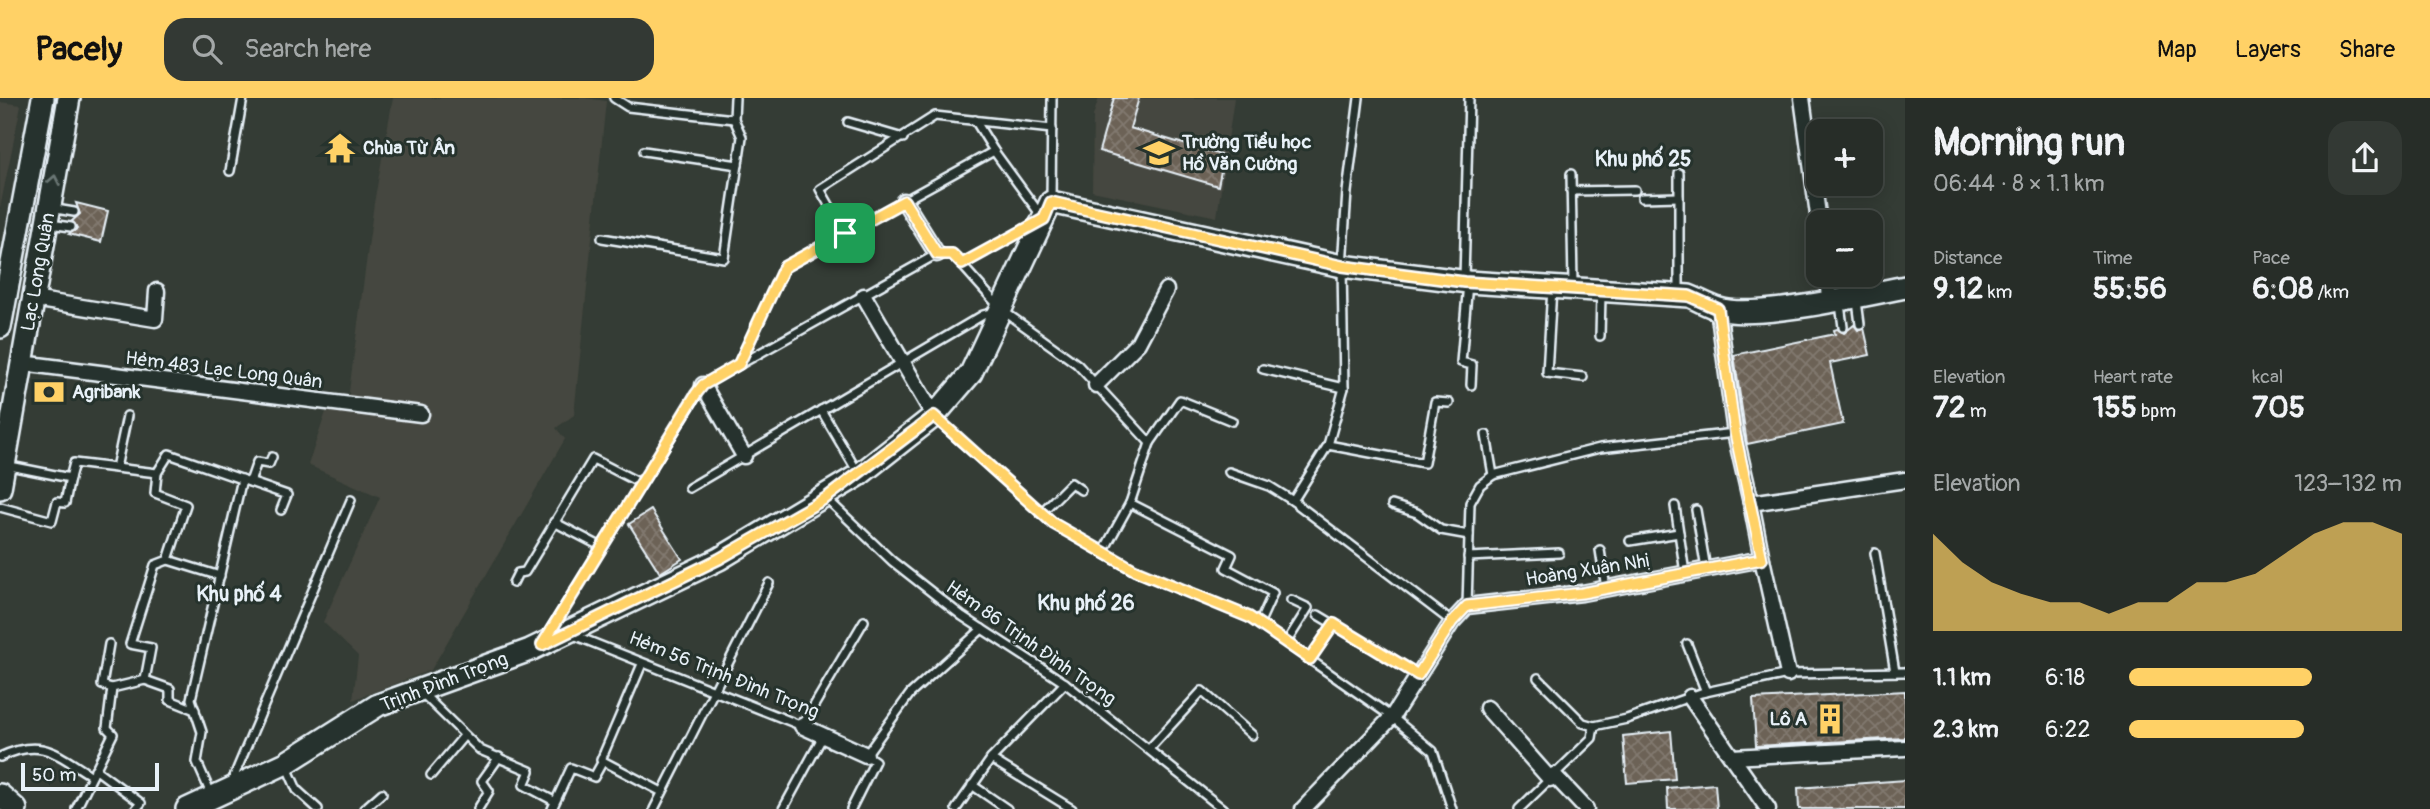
<!DOCTYPE html>
<meta charset="utf-8">
<style>
body{margin:0;font-family:Pangolin,sans-serif;background:#333934;color:#f1f3f6;height:100vh;display:flex;flex-direction:column;font-size:26px;white-space:nowrap}
*{box-sizing:border-box;margin:0}
p{font-size:23px;color:#a4a8a8}
.icon{flex:none;width:38px;height:38px;fill:none;stroke:currentColor;stroke-width:2;stroke-linecap:round;stroke-linejoin:round}
.map{position:relative;flex:1;overflow:hidden}
.sheet{display:flex;flex-direction:column;background:#272d28;width:525px}
.sheet>*{flex:none}
.tools{position:absolute;left:1806px;top:21px;display:grid;gap:14px}
.tools a{display:grid;place-items:center;width:77px;height:77px;border-radius:14px;background:#272d28;box-shadow:0 4px 18px #0003,0 0 0 2px #434945;font-size:35px}
.scale{position:absolute;left:21px;bottom:18px;width:138px;box-sizing:border-box;padding-left:7px;border:4px solid #e8f1f8;border-top:0;font-size:19px;line-height:24px;white-space:nowrap;color:#e8f1f8;-webkit-text-stroke:5px #26332d;paint-order:stroke}
.pin{position:absolute;display:grid;place-items:center;width:60px;height:60px;color:#fff;margin:-30px;border-radius:14px;box-shadow:0 4px 10px #0006}
.round{display:grid;place-items:center;flex:none;width:74px;height:74px;border-radius:21px;background:#333934}
.head{display:flex;align-items:center;justify-content:space-between;height:119px;padding:0 28px}
h1{font-size:38px;font-weight:700;line-height:52px}
.metrics{display:grid;grid-template-columns:repeat(3,1fr);gap:10px;height:119px;padding:7px 28px}
.metrics div{display:grid;align-content:center}
.metrics b{font-size:30px;font-weight:700}
.metrics small{font-size:19px;font-weight:400}
.metrics p{font-size:19px}
.chart{height:196px;padding:14px 28px}
.chart p{display:flex;justify-content:space-between}
.chart svg{width:100%;height:126px;margin-top:7px;fill:#ffd166;opacity:.7}
ul{padding:0 28px;list-style:none;font-size:23px}
li{display:grid;grid-template-columns:112px 84px 1fr;align-items:center;height:52px}
li i{height:18px;border-radius:9px;background:#ffd166}
header{display:flex;align-items:center;gap:42px;box-sizing:border-box;height:98px;padding:0 35px;background:#ffd166;color:#111}
header strong{font-size:33px}
nav{display:flex;gap:38px;margin-inline-start:auto;font-size:24px}
.search{width:490px;height:63px;background:#333934;display:flex;align-items:center;gap:18px;box-sizing:border-box;padding:0 24px;border-radius:21px;color:#a4a8a8;font-size:26px}
main{display:flex;flex:1;min-height:0}
.map>svg:first-child{display:block}
</style>
<header>
<strong>Pacely</strong>
<div class="search"><svg class="icon" aria-label="search" viewBox="0 0 24 24"><circle cx="10" cy="10" r="6"/><path d="M15 15l6 6"/></svg>Search here</div>
<nav><a>Map</a><a>Layers</a><a>Share</a></nav>
</header>
<main>
<div class="map">
<svg width="1905" height="711" viewBox="0 0 1905 711">
<defs>
<pattern id="building-cross-hatch" width="8" height="8" patternUnits="userSpaceOnUse" patternTransform="scale(1.75)"><rect width="8" height="8" fill="#6c6256"/><path d="M0 0l8 8M0 8l8-8" fill="none" stroke="#81796f"/></pattern>
</defs>
<rect width="100%" height="100%" fill="#343c35"/>
<filter id="ink" filterUnits="userSpaceOnUse"><feTurbulence type="fractalNoise" baseFrequency=".0143" numOctaves="2"/><feDisplacementMap in="SourceGraphic" scale="14" xChannelSelector="R" yChannelSelector="G"/><feConvolveMatrix kernelMatrix="1 2 1 2 8 2 1 2 1" color-interpolation-filters="sRGB"/></filter>
<g filter="url(#ink)">
<g fill="#45473f">
<path d="M393,0H585L606,3L574,317L556,330L565,341L431,572L353,602L358,558L323,524L380,399L308,367L326,314L348,301L374,105Z"/>
<path d="M1099,0H1234L1217,119L1092,93L1093,18Z"/>
<path d="M0,4L21,7L0,110Z"/>
</g>
<g fill="url(#building-cross-hatch)" stroke="#e8f1f8" stroke-width="2">
<path d="M1114,0H1139L1130,30L1224,58L1218,88L1099,53Z"/>
<path d="M76,105L108,113L101,144L69,136L77,131L72,123L80,116Z"/>
<path d="M1854,227L1858,232L1864,230L1870,257L1830,265L1843,326L1747,346L1734,257L1835,236L1834,232L1837,231L1844,235Z"/>
<path d="M651,412L682,461L660,475L629,426Z"/>
<path d="M1905,593V640L1756,648L1753,601Z"/>
<path d="M1671,633L1675,681L1627,685L1623,638Z"/>
<path d="M1905,682V711H1799L1798,690Z"/>
<path d="M1715,686L1717,711H1668L1667,690Z"/>
</g>
<g fill="none" stroke-linecap="round" stroke-linejoin="round">
<g stroke="#e8f1f8" stroke-width="12">
<g id="lane">
<path d="M614,0L628,9L734,21"/>
<path d="M1359,0L1347,94L1342,168L1344,290L1328,347L1293,403L1452,524"/>
<path d="M975,22L994,53L1040,116"/>
<path d="M848,24L903,40"/>
<path d="M644,53L738,67"/>
<path d="M230,73L243,0"/>
<path d="M1679,75V196"/>
<path d="M1571,76L1573,186"/>
<path d="M1571,93L1635,92"/>
<path d="M1642,100L1679,99"/>
<path d="M1051,103L1052,0"/>
<path d="M50,110L74,114"/>
<path d="M50,126L71,129"/>
<path d="M845,135L820,91L935,18L1052,31"/>
<path d="M602,140L724,160L742,39L734,21L735,0"/>
<path d="M962,166L1035,126"/>
<path d="M1464,180L1469,0"/>
<path d="M1468,185L1461,264L1472,267L1471,287"/>
<path d="M1552,190L1547,275L1583,279"/>
<path d="M1857,203L1860,226"/>
<path d="M1840,206L1843,229"/>
<path d="M1600,238L1601,197"/>
<path d="M739,265L784,169L994,53"/>
<path d="M1263,271L1344,290"/>
<path d="M821,312L857,373"/>
<path d="M934,319L1054,426L1135,473L1249,519L1392,619L1433,653L1452,711"/>
<path d="M1486,337L1493,377"/>
<path d="M1328,347L1424,365L1435,304L1449,305"/>
<path d="M5,367L70,380L74,365L157,375L169,356L287,397L281,412"/>
<path d="M116,370L127,318"/>
<path d="M1229,374L1269,388L1293,403"/>
<path d="M250,384L257,364L269,366L272,359"/>
<path d="M689,390L983,217L995,214"/>
<path d="M826,400L892,463L962,518L1065,585L1223,711"/>
<path d="M1130,405L1232,457L1226,470L1273,495L1259,526"/>
<path d="M1392,407L1417,415L1441,432L1469,437"/>
<path d="M1675,408L1685,475"/>
<path d="M0,409L52,423L57,404L65,405L70,380"/>
<path d="M1696,412L1706,471"/>
<path d="M1041,415L1071,385L1081,392"/>
<path d="M554,424L600,448"/>
<path d="M1630,443L1679,435"/>
<path d="M1600,452L1606,490"/>
<path d="M1103,454L1130,405L1150,345L1180,302L1232,323"/>
<path d="M1875,455L1895,574"/>
<path d="M1468,459L1559,455"/>
<path d="M168,462L220,478"/>
<path d="M513,485L518,475L525,474L593,361L640,385"/>
<path d="M1467,508L1470,405L1480,387L1493,377L1600,350L1735,335"/>
<path d="M1318,517L1418,577"/>
<path d="M571,536L802,628L864,523"/>
<path d="M547,537L703,287L937,156H952L1002,212L1077,266L1150,345"/>
<path d="M1286,545L1308,510L1291,502"/>
<path d="M109,546L102,587L112,590"/>
<path d="M1687,546L1706,594"/>
<path d="M1310,561L1334,526"/>
<path d="M642,566L601,662L662,694"/>
<path d="M1538,580L1583,625L1594,628L1627,621L1701,595L1788,576L1905,574"/>
<path d="M145,582L170,591V602L195,612"/>
<path d="M421,594L480,652L530,673L524,687L554,703"/>
<path d="M1149,651L1202,593L1252,637"/>
<path d="M0,659C42,639 56,656 92,678"/>
<path d="M991,661L1072,711"/>
<path d="M287,669L297,692L318,711"/>
<path d="M95,671L141,705L136,711"/>
<path d="M431,677L463,639"/>
<path d="M232,683L351,402"/>
<path d="M972,687L1007,711"/>
<path d="M212,698L197,664L202,634L191,601L242,381"/>
<path d="M76,711L113,636L107,630L112,590L145,582L151,550L130,546L155,467L168,462L186,407L155,395L157,375"/>
<path d="M364,711L382,695"/>
<path d="M478,711L489,693L482,683L499,659"/>
<path d="M552,711L571,670L594,679L603,663"/>
<path d="M654,711L769,485"/>
<path d="M783,711L823,638"/>
<path d="M851,711L875,663L866,657L910,596L982,531"/>
<path d="M956,711L991,661L1065,585"/>
<path d="M1519,711L1592,640L1594,628"/>
</g>
</g>
<g stroke="#e8f1f8" stroke-width="19">
<g id="street">
<path d="M1802,0L1819,124"/>
<path d="M904,103L937,156"/>
<path d="M1826,177L1830,204"/>
<path d="M864,198L934,318"/>
<path d="M33,201L155,221L157,193"/>
<path d="M1718,211L1735,335L1751,405"/>
<path d="M22,265L421,316"/>
<path d="M703,287L744,358"/>
<path d="M1096,287L1138,245L1166,192"/>
<path d="M1762,461L1788,576"/>
<path d="M1690,599L1768,711"/>
<path d="M1487,610L1550,681"/>
<path d="M802,628L866,657"/>
<path d="M1732,659L1905,650"/>
<path d="M1554,677L1586,711"/>
<path d="M1303,711L1392,619L1452,524L1467,508L1582,495L1762,461L1751,405L1905,382"/>
</g>
</g>
<g stroke="#e8f1f8" stroke-width="26">
<g id="secondary">
<path d="M0,229L43,0"/>
<path d="M0,390L69,0"/>
<path d="M0,697L16,711"/>
<path d="M187,711L286,665L378,607L530,552L719,461L859,377L934,318L971,275L1051,104L1342,168L1468,184L1689,198C1699,202 1709,208 1719,211C1754,222 1865,197 1905,189"/>
</g>
</g>
<use href="#lane" stroke="#26332d" stroke-width="7"/>
<use href="#street" stroke="#26332d" stroke-width="14"/>
<use href="#secondary" stroke="#26332d" stroke-width="21"/>
</g>
<defs><path id="oneway-chevron" d="M-2-3.5L2.5 0L-2 3.5" fill="none" stroke-width="1.6" stroke-linecap="round" stroke-linejoin="round" transform="scale(1.75)"/></defs>
<use stroke="#6a7674" href="#oneway-chevron" transform="translate(54 82) rotate(-79)"/>
</g>
<g fill="none" stroke-linecap="round" stroke-linejoin="round" filter="url(#ink)">
<g stroke="#fff" stroke-width="14">
<path id="route" d="M904,103L937,156H952L962,166L1044,121L1051,104L1342,168L1464,184L1689,198L1718,211L1735,335L1762,461L1582,495L1467,508L1452,524L1418,577L1334,526L1310,561L1249,519L1135,472L1054,426L934,318L826,400L719,461L542,547L696,296L703,287L739,266L784,169Z"/>
</g>
<use href="#route" stroke="#ffd166" stroke-width="9"/>
</g>
<defs>
<g id="temple-bare" transform="scale(2.415)"><path d="M0-6L5-2H3V0L6.5 2.5H4V6H1.5V3h-3V6H-4V2.5H-6.5L-3 0V-2H-5Z" fill="#ffd166" stroke="#26332d" stroke-width="2.5" paint-order="stroke"/></g>
<g id="school-bare" transform="scale(2.415)"><path d="M0-5L7-2L0 1L-7-2ZM-4 1L0 2.5L4 1V4Q0 6-4 4Z" fill="#ffd166" stroke="#26332d" stroke-width="2.5" paint-order="stroke"/></g>
<g id="bank-bare" transform="scale(2.415)"><path d="M-6-4H6V4H-6ZM0-2.3a2.3 2.3 0 1 0 0 4.6a2.3 2.3 0 1 0 0-4.6Z" fill="#ffd166" stroke="#26332d" stroke-width="2.5" paint-order="stroke"/></g>
<g id="building-bare" transform="scale(2.415)"><path d="M-4-6H4V6H1V3H-1V6H-4ZM-2.5-4.3h1.7v1.8h-1.7ZM.8-4.3h1.7v1.8H.8ZM-2.5-1h1.7V.8h-1.7ZM.8-1h1.7V.8H.8Z" fill="#ffd166" stroke="#26332d" stroke-width="2.5" paint-order="stroke"/></g>
</defs>
<g fill-rule="evenodd">
<use href="#temple-bare" x="340" y="50"/>
<use href="#school-bare" x="1159" y="55"/>
<use href="#bank-bare" x="49" y="294"/>
<use href="#building-bare" x="1830" y="621"/>
</g>
<g text-anchor="middle" dominant-baseline="central" stroke-width="6" stroke-linejoin="round" paint-order="stroke">
<g font-size="19" font-weight="bold" fill="#e8f1f8" stroke="#26332d" text-anchor="start">
<text x="1182" y="44">Trường Tiểu học<tspan x="1182" dy="22">Hồ Văn Cường</tspan></text>
<text x="363" y="50">Chùa Từ Ân</text>
<text x="72" y="294">Agribank</text>
<text x="1807" y="621" text-anchor="end">Lô A</text>
</g>
<g font-size="19" fill="#e8f1f8" stroke="#26332d">
<text transform="translate(38 174) rotate(-80)">Lạc Long Quân</text>
<text transform="translate(224 272) rotate(7)">Hẻm 483 Lạc Long Quân</text>
<text transform="translate(1588 472) rotate(-9)">Hoàng Xuân Nhị</text>
<text transform="translate(1031 545) rotate(35)">Hẻm 86 Trịnh Đình Trọng</text>
<text transform="translate(724 577) rotate(22)">Hẻm 56 Trịnh Đình Trọng</text>
<text transform="translate(444 584) rotate(-21)">Trịnh Đình Trọng</text>
</g>
<g font-size="21" font-weight="bold" fill="#e8f1f8" stroke="#26332d">
<text x="1643" y="61">Khu phố 25</text>
<text x="239" y="496">Khu phố 4</text>
<text x="1086" y="505">Khu phố 26</text>
</g>
</g>
</svg>
<div class="tools">
<a>+</a>
<a>−</a>
</div>
<div class="scale">50 m</div>
<div class="pin" style="left:845px;top:135px;background:#1e9e55"><svg class="icon" aria-label="arrive" viewBox="0 0 24 24"><path d="M6 21V4h12l-3 4 3 4H6"/></svg></div>
</div>
<section class="sheet">
<div class="head"><div><h1>Morning run</h1><p>06:44 · 8 × 1.1 km</p></div><a class="round"><svg class="icon" aria-label="share" viewBox="0 0 24 24"><path d="M12 15V3M7 8l5-5 5 5M5 13v7h14v-7"/></svg></a></div>
<div class="metrics">
<div><p>Distance</p><b>9.12<small> km</small></b></div>
<div><p>Time</p><b>55:56</b></div>
<div><p>Pace</p><b>6:08<small> /km</small></b></div>
</div>
<div class="metrics">
<div><p>Elevation</p><b>72<small> m</small></b></div>
<div><p>Heart rate</p><b>155<small> bpm</small></b></div>
<div><p>kcal</p><b>705</b></div>
</div>
<div class="chart"><p><span>Elevation</span>123–132 m</p>
<svg viewBox="0 0 160 44" preserveAspectRatio="none"><path d="M0 44V10L10 20L20 27L30 31L40 34L50 34L60 38L70 34L80 34L90 27L100 27L110 24L120 17L130 10L140 6L150 6L160 10V44z"/></svg>
</div>
<ul>
<li><b>1.1 km</b>6:18<i style="width:67%"></i></li>
<li><b>2.3 km</b>6:22<i style="width:64%"></i></li>
</ul>
</section>
</main>
